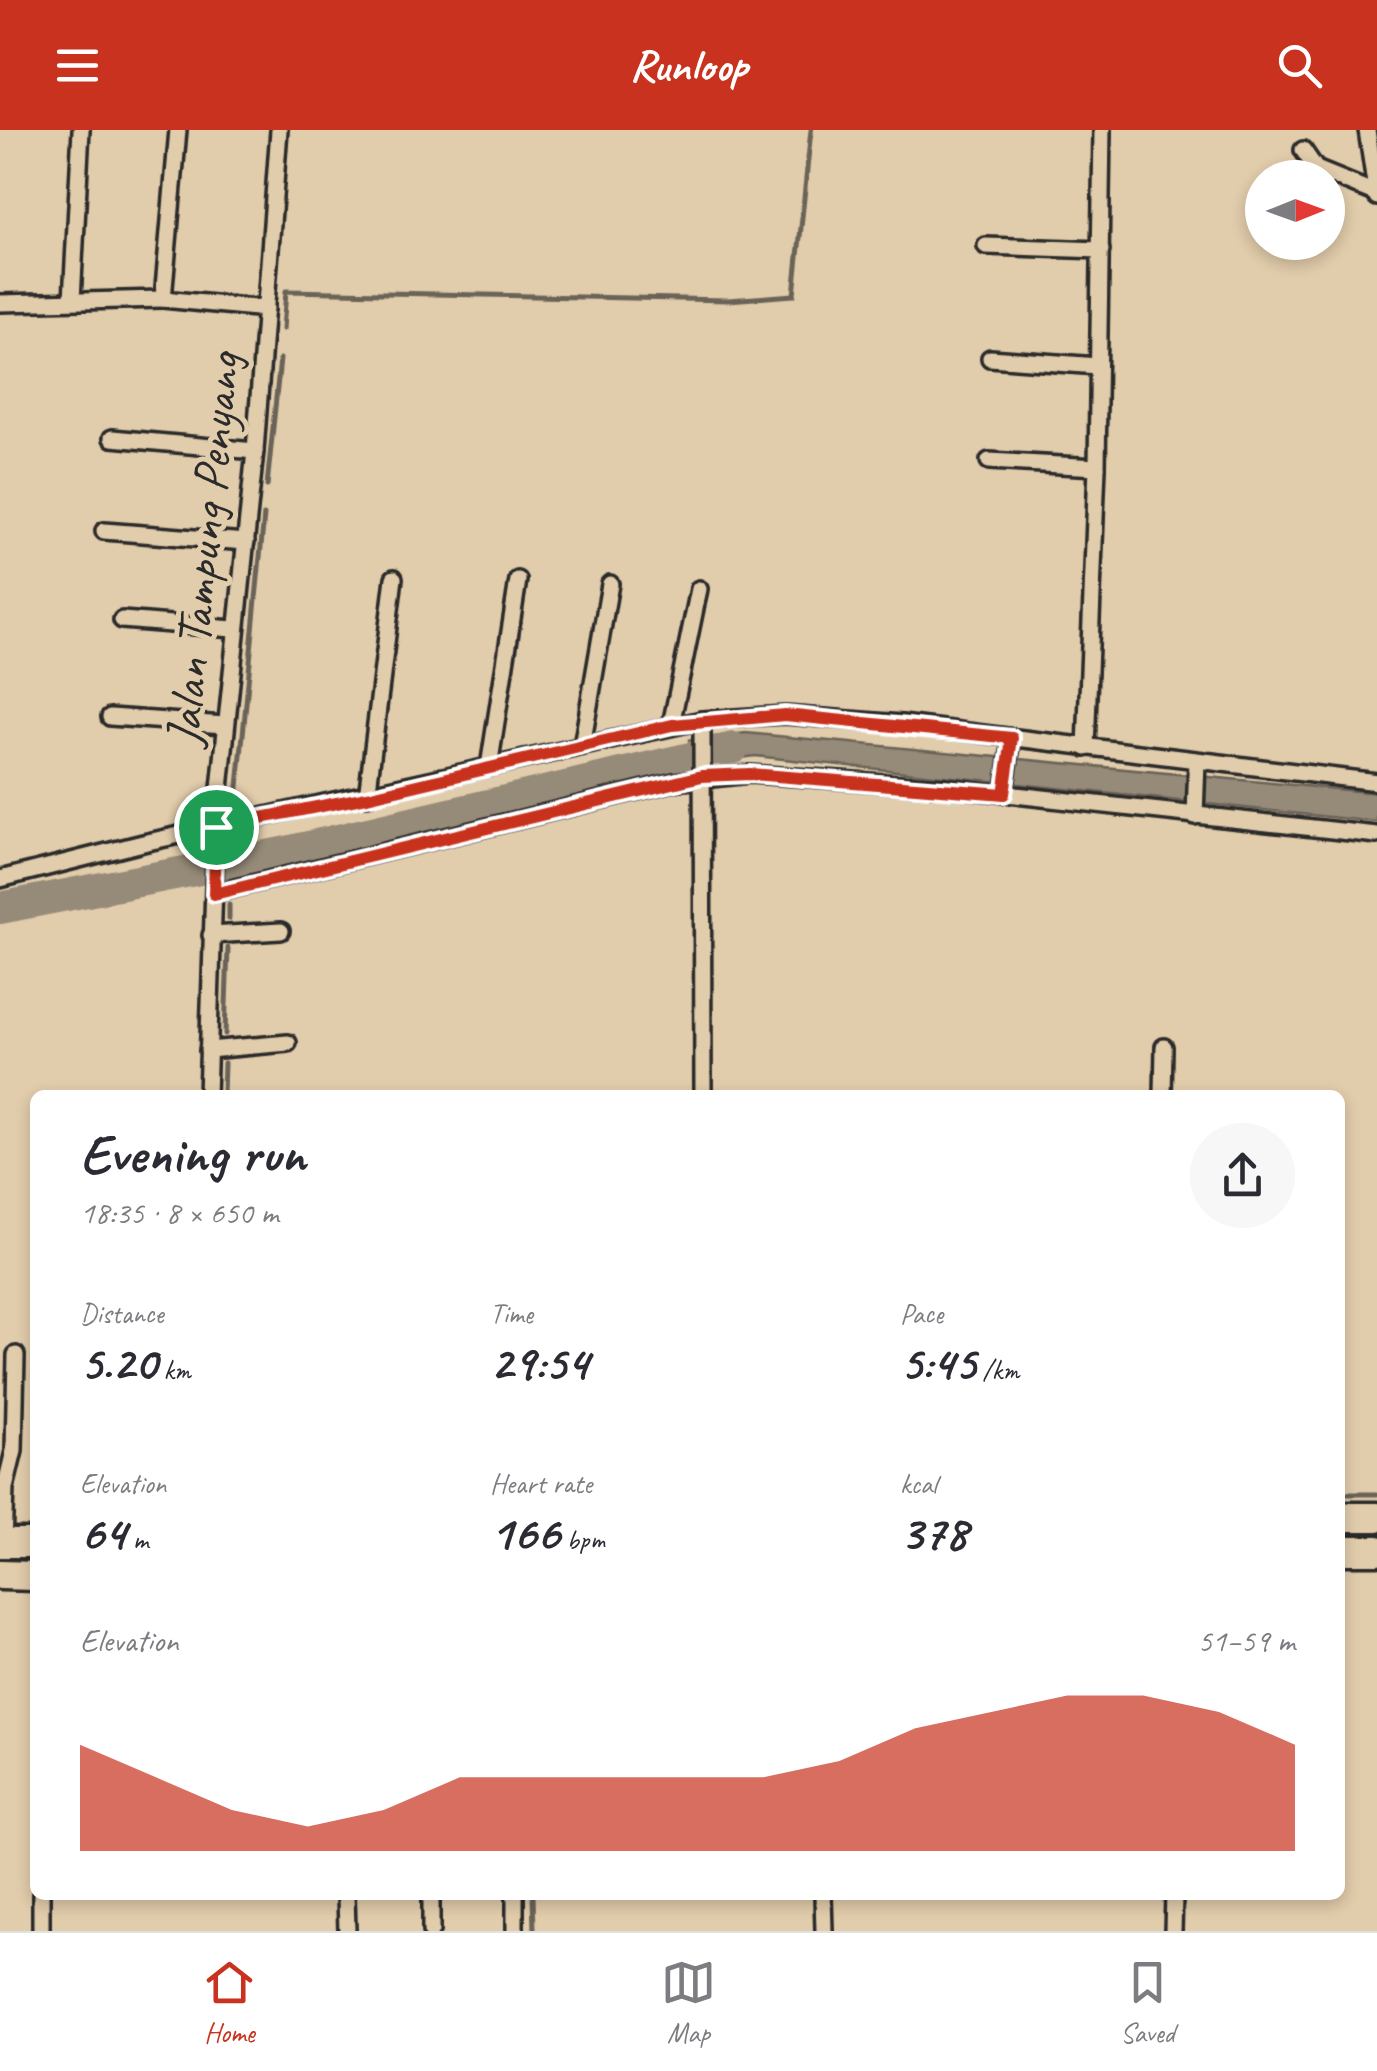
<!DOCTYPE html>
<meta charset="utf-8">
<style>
body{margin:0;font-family:Caveat,sans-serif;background:#f7f7f7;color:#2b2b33;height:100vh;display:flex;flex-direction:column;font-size:38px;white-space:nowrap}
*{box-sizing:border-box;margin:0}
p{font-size:32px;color:#7c7c81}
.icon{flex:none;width:55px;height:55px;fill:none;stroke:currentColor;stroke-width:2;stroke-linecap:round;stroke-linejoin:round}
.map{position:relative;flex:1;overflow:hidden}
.details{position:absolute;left:30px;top:960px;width:1315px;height:810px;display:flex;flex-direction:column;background:#fff;border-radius:15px;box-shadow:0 5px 15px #0003}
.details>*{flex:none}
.needle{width:65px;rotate:89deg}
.controls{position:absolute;left:1245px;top:30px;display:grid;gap:20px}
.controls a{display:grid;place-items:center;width:100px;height:100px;border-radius:50%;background:#fff;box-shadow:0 5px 15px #0003;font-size:50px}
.pin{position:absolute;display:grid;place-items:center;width:85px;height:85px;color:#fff;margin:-42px;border:5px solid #fff;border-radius:50%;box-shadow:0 2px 10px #0007}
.round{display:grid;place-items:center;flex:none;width:105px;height:105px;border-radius:52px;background:#f7f7f7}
.overview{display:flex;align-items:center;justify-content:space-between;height:170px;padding:0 50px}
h1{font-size:55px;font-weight:600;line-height:75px}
.metrics{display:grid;grid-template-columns:repeat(3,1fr);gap:15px;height:170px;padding:10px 50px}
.metrics div{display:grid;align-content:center}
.metrics b{font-size:50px;font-weight:600}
.metrics small{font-size:28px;font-weight:400}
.metrics p{font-size:28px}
.chart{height:280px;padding:20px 50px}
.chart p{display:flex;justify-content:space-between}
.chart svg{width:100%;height:180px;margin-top:10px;fill:#c8321e;opacity:.7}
header{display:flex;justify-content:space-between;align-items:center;height:130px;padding:0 50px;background:#c8321e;color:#fff;font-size:45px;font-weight:600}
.tabs{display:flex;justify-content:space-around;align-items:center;height:140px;border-top:2px solid #e1e1e2;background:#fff;font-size:28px;color:#7c7c81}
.tabs a{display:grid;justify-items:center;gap:5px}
.tabs .selected{color:#c8321e}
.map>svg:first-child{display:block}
</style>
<header><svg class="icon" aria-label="menu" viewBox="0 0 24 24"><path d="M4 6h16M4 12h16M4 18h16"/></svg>Runloop<svg class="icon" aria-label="search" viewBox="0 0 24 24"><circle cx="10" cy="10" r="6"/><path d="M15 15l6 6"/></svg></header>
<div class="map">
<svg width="1377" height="1801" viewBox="0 0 1377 1801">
<rect width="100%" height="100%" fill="#e1ccab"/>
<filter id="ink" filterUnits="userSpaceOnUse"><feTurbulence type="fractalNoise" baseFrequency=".01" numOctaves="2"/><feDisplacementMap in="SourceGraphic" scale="20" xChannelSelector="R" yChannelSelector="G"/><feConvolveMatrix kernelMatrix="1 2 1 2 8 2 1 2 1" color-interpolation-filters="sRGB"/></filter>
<g filter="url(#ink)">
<path fill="#968a78" stroke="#6b6459" stroke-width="2.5" d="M746,603L1377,663V692L755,626L692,635L689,610Z"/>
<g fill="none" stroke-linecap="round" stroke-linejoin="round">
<g stroke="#6b6459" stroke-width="5">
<path d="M283,199L286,161L728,170L794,165L811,0"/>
<path d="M267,356L280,229"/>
<path d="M236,678L264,385"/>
<path d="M230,745L233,709"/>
<path d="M229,789V775"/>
<path d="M225,904L228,818"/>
<path d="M223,965L224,933"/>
<path d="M1340,1364H1377"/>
<path d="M533,1765L534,1801"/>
</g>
<path stroke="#968a78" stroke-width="32" d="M0,778L282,723L733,618"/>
<g stroke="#2b2b2b" stroke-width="22">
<g id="minor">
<path d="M178,0L163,169L266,179"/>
<path d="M1367,0L1377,67"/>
<path d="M1303,20L1316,39L1375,63"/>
<path d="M986,116L1101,120"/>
<path d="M72,170L81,0"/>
<path d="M0,173L163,169"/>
<path d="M990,228L1098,236"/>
<path d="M112,308L255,321"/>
<path d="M989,331L1097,337"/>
<path d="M104,401L246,412"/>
<path d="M122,490L233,499"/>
<path d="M110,587L225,595"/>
<path d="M702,590L703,965"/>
<path d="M671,595L699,459"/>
<path d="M582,616L610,454"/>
<path d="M1086,618L1097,337L1102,0"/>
<path d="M489,637L518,450"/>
<path d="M1004,664L1012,609"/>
<path d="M367,667L394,448"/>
<path d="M1195,686L1197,631"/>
<path d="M0,749L143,713L702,590L785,585L902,594L1377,652"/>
<path d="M214,763L674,652L750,644L943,657L1377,705"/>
<path d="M211,805L281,801"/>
<path d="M208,920L288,913"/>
<path d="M207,965L216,697L255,321L279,0"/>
<path d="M1163,965L1164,917"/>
<path d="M3,1413L5,1358L14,1321L16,1225"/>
<path d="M41,1765V1801"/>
<path d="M346,1765L347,1801"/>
<path d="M431,1765V1801"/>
<path d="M515,1765V1801"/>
<path d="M823,1765L824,1801"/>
<path d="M1173,1801L1174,1765"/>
</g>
</g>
<g stroke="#2b2b2b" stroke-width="35">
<g id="trunk">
<path d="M1340,1387H1377"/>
<path d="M0,1413H35"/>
<path d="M1340,1420H1377"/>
<path d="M0,1445L35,1446"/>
</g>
</g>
<use href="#minor" stroke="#e1ccab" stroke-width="15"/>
<use href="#trunk" stroke="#e1ccab" stroke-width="28"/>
</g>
</g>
<g fill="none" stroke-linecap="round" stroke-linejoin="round" filter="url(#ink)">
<g stroke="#fff" stroke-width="20">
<path id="route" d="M785,585L1012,608L1004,664L750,644L702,646L214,764L216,697L367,667L672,595Z"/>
</g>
<use href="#route" stroke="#c8321e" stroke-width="12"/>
</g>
<g text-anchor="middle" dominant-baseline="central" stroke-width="10" stroke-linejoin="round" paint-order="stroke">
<g font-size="50" fill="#2b2b2b" stroke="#e1ccab">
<text transform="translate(203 419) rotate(-84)">Jalan Tampung Penyang</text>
</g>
</g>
</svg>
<div class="controls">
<a><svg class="needle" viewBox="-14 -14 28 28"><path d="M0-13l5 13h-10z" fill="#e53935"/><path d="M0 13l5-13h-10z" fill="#7c7c81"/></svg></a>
</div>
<div class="pin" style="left:216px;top:697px;background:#1e9e55"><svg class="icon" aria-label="arrive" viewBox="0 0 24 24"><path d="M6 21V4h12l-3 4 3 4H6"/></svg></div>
<section class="details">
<div class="overview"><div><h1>Evening run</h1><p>18:35 · 8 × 650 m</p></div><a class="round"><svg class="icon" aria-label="share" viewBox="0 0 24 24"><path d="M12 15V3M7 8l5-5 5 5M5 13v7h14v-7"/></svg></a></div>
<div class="metrics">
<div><p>Distance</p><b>5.20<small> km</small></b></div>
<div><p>Time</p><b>29:54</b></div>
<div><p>Pace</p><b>5:45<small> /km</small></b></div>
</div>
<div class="metrics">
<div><p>Elevation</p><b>64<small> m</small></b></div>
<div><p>Heart rate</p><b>166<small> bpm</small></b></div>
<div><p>kcal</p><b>378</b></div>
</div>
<div class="chart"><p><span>Elevation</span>51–59 m</p>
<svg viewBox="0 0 160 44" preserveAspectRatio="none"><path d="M0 44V18L10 26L20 34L30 38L40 34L50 26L60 26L70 26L80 26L90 26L100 22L110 14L120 10L130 6L140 6L150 10L160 18V44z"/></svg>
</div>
</section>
</div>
<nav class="tabs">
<a class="selected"><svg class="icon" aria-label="home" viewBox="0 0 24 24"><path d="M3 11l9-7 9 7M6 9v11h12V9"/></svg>Home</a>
<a><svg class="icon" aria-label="map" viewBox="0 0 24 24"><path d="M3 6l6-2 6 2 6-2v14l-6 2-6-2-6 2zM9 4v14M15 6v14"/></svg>Map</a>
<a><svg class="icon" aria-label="saved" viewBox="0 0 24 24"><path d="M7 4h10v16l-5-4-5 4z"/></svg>Saved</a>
</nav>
